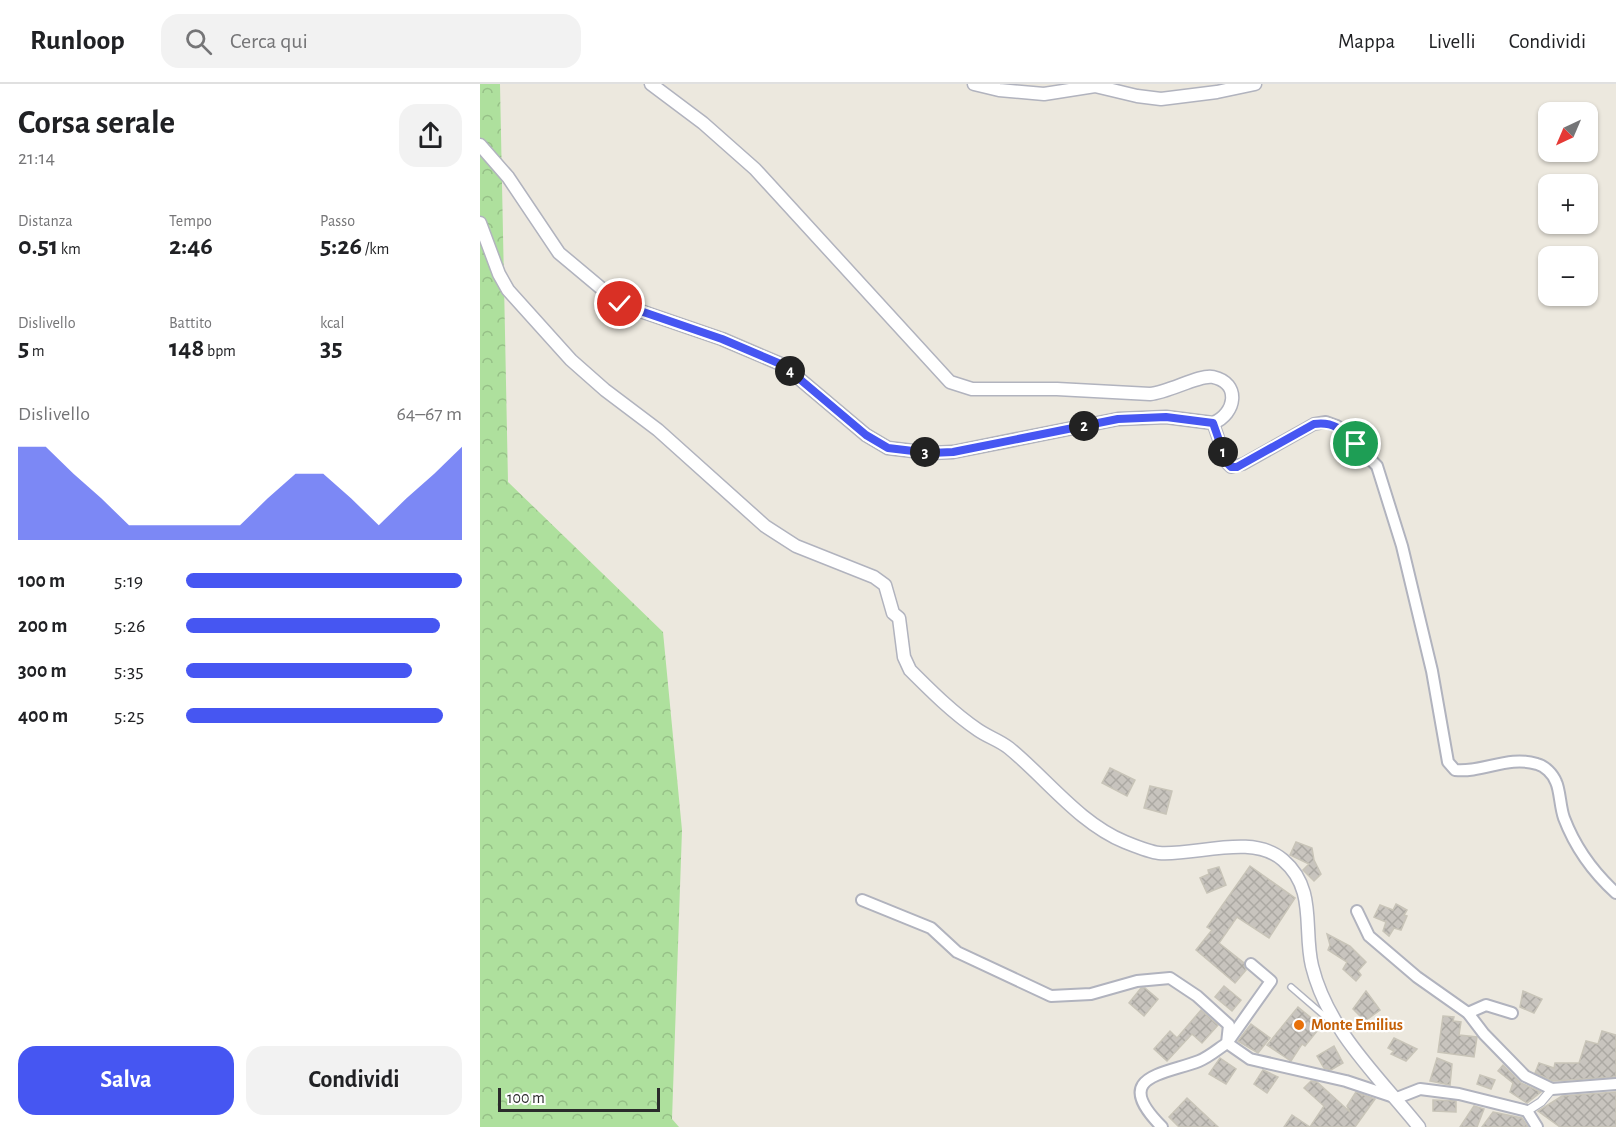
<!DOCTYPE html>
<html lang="it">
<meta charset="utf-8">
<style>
body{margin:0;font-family:"Alegreya Sans",sans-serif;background:#f2f2f2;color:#202124;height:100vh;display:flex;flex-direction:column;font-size:22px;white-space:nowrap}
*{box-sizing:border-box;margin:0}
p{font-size:20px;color:#757577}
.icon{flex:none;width:33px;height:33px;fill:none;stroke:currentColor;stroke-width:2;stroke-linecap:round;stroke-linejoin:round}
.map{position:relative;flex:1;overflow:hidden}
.side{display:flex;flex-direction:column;background:#fff;width:480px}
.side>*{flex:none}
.needle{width:39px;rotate:224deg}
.controls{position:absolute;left:1058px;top:18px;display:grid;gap:12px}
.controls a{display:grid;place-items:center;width:60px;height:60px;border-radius:12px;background:#fff;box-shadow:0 2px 4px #0004;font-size:30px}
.scale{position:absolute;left:18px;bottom:15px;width:162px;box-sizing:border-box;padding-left:6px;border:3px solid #2b2b2b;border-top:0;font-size:16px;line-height:21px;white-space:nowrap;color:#2b2b2b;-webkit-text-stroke:4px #fff;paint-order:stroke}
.pin{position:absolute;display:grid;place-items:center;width:51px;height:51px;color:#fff;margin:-26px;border:3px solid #fff;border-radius:50%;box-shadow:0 2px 6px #0007}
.km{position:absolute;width:30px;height:30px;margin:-15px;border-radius:50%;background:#222;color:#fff;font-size:16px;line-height:30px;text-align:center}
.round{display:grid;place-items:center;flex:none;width:63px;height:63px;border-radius:18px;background:#f2f2f2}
.summary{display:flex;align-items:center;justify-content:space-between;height:102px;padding:0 18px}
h1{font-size:33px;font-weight:700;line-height:45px}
.stats{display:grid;grid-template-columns:repeat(3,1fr);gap:9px;height:102px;padding:6px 18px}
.stats div{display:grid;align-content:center}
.stats b{font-size:26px;font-weight:700}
.stats small{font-size:16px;font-weight:400}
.stats p{font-size:16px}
.chart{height:168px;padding:12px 18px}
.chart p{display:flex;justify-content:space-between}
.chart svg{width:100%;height:108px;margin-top:6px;fill:#4656f2;opacity:.7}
.primary-button{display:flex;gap:12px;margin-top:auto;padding:12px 18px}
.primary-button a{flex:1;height:69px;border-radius:18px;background:#4656f2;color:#fff;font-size:24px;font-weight:700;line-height:69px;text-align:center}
.primary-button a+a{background:#f2f2f2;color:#202124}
ul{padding:0 18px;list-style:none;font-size:20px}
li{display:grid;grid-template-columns:96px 72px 1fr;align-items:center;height:45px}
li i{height:15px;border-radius:8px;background:#4656f2}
header{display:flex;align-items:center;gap:36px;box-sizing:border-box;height:84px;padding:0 30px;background:#fff;border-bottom:2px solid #e0e0e0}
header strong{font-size:28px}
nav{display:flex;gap:33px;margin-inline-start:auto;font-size:21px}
.search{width:420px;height:54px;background:#f2f2f2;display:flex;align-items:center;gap:15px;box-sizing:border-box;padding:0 21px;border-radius:18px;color:#757577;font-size:22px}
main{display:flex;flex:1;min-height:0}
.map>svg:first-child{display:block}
</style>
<header>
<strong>Runloop</strong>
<div class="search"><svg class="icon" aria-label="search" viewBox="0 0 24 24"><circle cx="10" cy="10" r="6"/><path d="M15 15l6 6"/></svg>Cerca qui</div>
<nav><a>Mappa</a><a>Livelli</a><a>Condividi</a></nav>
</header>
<main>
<section class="side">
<div class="summary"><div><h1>Corsa serale</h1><p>21:14</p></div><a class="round"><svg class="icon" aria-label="share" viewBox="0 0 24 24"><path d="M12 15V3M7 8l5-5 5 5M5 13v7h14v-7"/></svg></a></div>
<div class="stats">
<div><p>Distanza</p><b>0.51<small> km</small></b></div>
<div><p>Tempo</p><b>2:46</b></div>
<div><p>Passo</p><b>5:26<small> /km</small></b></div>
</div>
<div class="stats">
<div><p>Dislivello</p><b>5<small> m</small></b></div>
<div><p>Battito</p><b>148<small> bpm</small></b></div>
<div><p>kcal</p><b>35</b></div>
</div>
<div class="chart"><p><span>Dislivello</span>64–67 m</p>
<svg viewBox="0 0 160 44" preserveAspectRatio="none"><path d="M0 44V6L10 6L20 17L30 27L40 38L50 38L60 38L70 38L80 38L90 27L100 17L110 17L120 27L130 38L140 27L150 17L160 6V44z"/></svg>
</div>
<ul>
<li><b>100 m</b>5:19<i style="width:100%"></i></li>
<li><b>200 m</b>5:26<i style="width:92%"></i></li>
<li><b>300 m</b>5:35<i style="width:82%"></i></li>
<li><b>400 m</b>5:25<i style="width:93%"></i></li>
</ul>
<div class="primary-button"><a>Salva</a><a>Condividi</a></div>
</section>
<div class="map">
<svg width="1136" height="1043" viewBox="0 0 1136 1043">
<defs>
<pattern id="forest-crowns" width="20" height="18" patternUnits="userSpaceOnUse" patternTransform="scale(1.5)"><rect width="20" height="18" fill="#aee09d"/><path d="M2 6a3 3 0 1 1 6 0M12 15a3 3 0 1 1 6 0" fill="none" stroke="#96c087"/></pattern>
<pattern id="building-cross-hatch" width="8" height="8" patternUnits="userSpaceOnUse" patternTransform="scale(1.5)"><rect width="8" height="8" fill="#c8c4be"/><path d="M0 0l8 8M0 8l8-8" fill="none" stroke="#aca9a3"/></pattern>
</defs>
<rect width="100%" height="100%" fill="#ece8de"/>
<path fill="url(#forest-crowns)" d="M0,0H20L28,398L183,548L202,746L192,1035L199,1043H0Z"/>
<g fill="url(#building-cross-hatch)" stroke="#c8c4b8" stroke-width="1.5">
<path d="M630,684L655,696L647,712L622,699Z"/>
<path d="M670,702L692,707L686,730L664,724Z"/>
<path d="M816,758L832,764L834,776L841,790L834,797L823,786L829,780L810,771Z"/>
<path d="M770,782L815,814L789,854L757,833L739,859L764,879L766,886L755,899L716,866L732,846L727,843Z"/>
<path d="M739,783L746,801L727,809L720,794L729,790L728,786Z"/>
<path d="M916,820L927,826L924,831L927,832L921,846L914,844L909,852L903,847L906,838L894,833L900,821L913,826Z"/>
<path d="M847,850L870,862L886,878L878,887L881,891L876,897L863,885L867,878L848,866L850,861Z"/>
<path d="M744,902L761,916L752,927L735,913Z"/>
<path d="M661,904H665L678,915L664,932L649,919Z"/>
<path d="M886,907L900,926L885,937L873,925Z"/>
<path d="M1043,907L1062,915L1054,929L1040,923Z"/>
<path d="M818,923L841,942L825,962L822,960L811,977L787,961Z"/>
<path d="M721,926L738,941L722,959L712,950L687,977L674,965L690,947L697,954Z"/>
<path d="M963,932L974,933L973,937L981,938L979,951L997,953L994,973L958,968Z"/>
<path d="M771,940L790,954L778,969L758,957Z"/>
<path d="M1122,947L1136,951V993L1073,997L1055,989L1059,979L1074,984L1075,979H1099L1106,957L1118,960Z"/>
<path d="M914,954L937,965L926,977L911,970L914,967L908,964Z"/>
<path d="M854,962L863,979L851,986L844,984L837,972Z"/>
<path d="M740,974L756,985L746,1000L729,990Z"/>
<path d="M957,974L972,980L970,1001L950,997Z"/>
<path d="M1023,981L1041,999L1061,1008L1047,1019L1030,1008L1033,999L1018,987Z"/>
<path d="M783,986L798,993L787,1009L774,1000Z"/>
<path d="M1000,991L1015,996L1011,1005L997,1000Z"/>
<path d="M831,997L837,998L870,1028L867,1022L876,1008L895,1015L875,1043H804L812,1031L830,1043L844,1022L824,1004Z"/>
<path d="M1136,1008V1043H1080L1058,1027L1082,1012Z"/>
<path d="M707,1014L738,1043H699L689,1033Z"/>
<path d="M953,1016L976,1017V1028L953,1027Z"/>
<path d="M994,1022L1004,1025L997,1043H980Z"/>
<path d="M1013,1028L1042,1034L1048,1043H1002Z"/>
</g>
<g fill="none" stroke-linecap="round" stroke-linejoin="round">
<g stroke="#b1b3be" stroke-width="8">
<path id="service" d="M811,903L855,941"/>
</g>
<g stroke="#b1b3be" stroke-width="10">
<path id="pedestrian" d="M1047,1027L1061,1018L1072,1005"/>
</g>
<g stroke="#b1b3be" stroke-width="14">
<g id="minor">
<path d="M733,339L747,379L751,383L763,380L834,340L846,338L857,342L897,382L922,462L952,587L968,678L975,686C1003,689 1028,671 1057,680C1065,682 1073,690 1076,698C1080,706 1080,723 1084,734C1095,763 1114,789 1136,809"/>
<path d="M382,816L451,844L477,868L571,912L611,910L657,897L690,894L717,912L749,941L747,959C738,965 729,973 719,977C682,991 631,992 682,1043"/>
<path d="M877,827L889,852L937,893L988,929L1004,950L1045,992L1072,1005L1136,1000"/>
<path d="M771,880L791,897L747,959L770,975L866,997L917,1014L940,1005L979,1010L1047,1027L1057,1043"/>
<path d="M988,929L1006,921L1032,929"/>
</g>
</g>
<g stroke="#b1b3be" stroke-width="15">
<g id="tertiary">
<path d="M494,0L519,6L564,10L615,2L657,12L681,15L737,8L775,0"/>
<path d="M0,61L28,93L79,169L140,220L242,255L303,281L386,351L408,364L450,369L473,368L638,335L686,333L733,339C756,330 761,299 733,293C720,290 690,308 670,310L577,305H492L470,298L275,85L223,39L171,0"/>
<path d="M0,139L19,190L28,206L91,276L125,306L178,346L285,442L316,462L394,493L405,501L413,529L419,534L424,573L430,586C451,607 473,629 498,646C508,653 519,656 529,664C567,695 599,739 645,758C655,762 669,768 679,769C716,772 772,749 803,776C837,805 823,845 832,882C848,947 899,993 939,1043"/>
</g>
</g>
<use href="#service" stroke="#fff" stroke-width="5"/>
<use href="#pedestrian" stroke="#fff" stroke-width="8"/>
<use href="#minor" stroke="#fff" stroke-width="10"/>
<use href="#tertiary" stroke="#fff" stroke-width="12"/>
</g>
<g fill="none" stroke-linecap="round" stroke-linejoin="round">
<g stroke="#fff" stroke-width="12">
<path id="route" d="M140,220L242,255L303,281L386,351L408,364L450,369L473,368L638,335L686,333L733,339L747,379L751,383H757L834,340C854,337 862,346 876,360"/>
</g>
<use href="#route" stroke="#4656f2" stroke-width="8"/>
</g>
<circle fill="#e8710a" stroke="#fff" stroke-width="2" cx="819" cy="941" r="6"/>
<g text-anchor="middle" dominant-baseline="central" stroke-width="4.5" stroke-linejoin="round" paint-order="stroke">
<g font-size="16" font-weight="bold" fill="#c56008" stroke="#fff" text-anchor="start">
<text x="831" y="941">Monte Emilius</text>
</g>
</g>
</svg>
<div class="controls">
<a><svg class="needle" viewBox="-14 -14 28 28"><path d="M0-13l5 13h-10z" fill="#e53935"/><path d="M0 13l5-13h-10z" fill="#757577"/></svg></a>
<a>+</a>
<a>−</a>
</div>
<div class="scale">100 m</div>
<div class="pin" style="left:876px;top:360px;background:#1e9e55"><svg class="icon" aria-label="arrive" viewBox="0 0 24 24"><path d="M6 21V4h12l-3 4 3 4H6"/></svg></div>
<div class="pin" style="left:140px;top:220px;background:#d93025"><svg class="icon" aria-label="check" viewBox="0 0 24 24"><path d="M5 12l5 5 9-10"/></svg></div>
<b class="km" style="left:743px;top:368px">1</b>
<b class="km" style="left:604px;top:342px">2</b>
<b class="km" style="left:445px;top:368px">3</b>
<b class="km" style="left:310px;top:287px">4</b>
</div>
</main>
